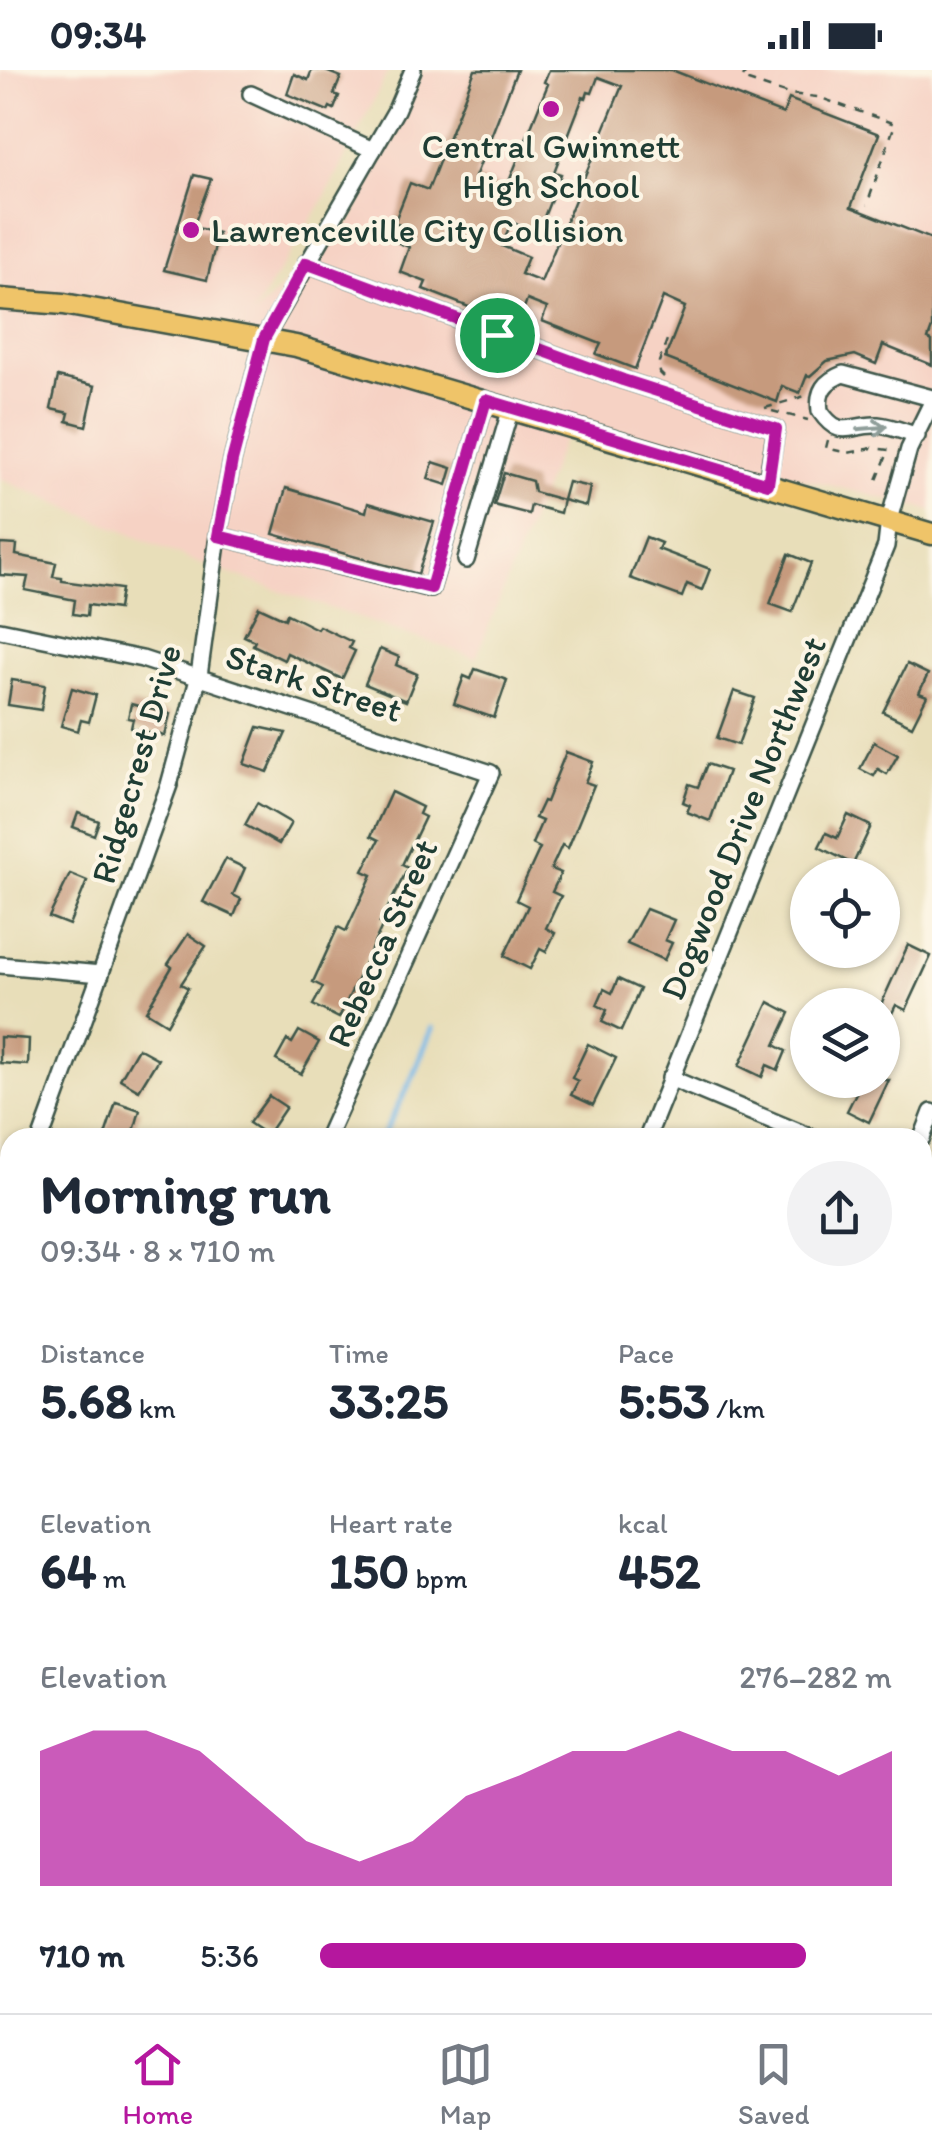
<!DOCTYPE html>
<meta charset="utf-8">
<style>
body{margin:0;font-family:Itim,sans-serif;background:#f2f2f3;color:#1f2937;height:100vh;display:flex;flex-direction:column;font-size:38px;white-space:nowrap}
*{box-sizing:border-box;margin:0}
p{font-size:32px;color:#747a83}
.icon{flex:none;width:55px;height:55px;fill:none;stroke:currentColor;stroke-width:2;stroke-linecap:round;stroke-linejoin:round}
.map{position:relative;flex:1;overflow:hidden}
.panel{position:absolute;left:0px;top:1058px;width:932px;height:888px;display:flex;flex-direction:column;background:#fff;border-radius:30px 30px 0 0;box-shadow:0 2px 8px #0004}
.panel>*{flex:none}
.tools{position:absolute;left:790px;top:788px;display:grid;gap:20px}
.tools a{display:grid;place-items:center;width:110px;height:110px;border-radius:50%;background:#fff;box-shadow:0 2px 8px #0004;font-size:50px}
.pin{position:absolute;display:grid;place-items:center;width:85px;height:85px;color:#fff;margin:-42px;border:5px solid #fff;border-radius:50%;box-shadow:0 2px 10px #0007}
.round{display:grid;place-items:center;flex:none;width:105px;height:105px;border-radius:52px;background:#f2f2f3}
.head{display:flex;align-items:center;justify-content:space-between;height:170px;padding:0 40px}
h1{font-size:55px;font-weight:700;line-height:75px}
.figures{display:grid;grid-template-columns:repeat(3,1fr);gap:15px;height:170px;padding:10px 40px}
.figures div{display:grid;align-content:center}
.figures b{font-size:50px;font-weight:700}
.figures small{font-size:28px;font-weight:400}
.figures p{font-size:28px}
.chart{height:280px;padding:20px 40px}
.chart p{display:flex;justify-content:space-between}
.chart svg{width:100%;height:180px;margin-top:10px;fill:#b5179e;opacity:.7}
ul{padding:0 40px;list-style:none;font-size:32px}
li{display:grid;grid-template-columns:160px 120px 1fr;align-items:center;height:75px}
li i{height:25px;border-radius:12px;background:#b5179e}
.status{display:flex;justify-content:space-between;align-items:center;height:70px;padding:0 50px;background:#fff;direction:ltr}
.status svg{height:28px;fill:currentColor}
.tab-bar{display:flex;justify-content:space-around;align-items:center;height:140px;border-top:2px solid #e0e1e3;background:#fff;font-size:28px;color:#747a83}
.tab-bar a{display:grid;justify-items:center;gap:5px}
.tab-bar .active{color:#b5179e}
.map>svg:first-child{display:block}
</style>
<div class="status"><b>09:34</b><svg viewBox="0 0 49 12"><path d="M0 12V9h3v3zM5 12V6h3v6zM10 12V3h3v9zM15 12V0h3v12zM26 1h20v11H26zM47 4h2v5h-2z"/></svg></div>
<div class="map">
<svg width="932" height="1943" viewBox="0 0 932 1943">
<rect width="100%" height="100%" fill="#fcf5e5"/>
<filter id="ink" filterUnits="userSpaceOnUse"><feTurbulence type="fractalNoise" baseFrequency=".01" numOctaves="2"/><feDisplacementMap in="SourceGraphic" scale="20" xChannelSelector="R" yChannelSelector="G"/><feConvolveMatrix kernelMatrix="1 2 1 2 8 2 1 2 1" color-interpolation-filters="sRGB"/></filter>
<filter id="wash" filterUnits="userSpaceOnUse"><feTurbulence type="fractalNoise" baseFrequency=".0048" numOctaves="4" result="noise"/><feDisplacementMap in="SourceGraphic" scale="40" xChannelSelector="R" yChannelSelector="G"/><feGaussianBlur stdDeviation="2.25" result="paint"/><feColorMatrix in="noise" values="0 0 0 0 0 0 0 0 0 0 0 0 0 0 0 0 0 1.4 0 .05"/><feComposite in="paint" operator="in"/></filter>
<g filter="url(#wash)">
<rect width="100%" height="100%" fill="#e8deb9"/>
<path fill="#f6d2c4" d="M0,0H389L324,129L251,247L351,151L422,0H932V441L571,350L476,588L198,493L0,409Z"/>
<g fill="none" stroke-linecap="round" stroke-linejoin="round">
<g stroke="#74b9eb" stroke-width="5">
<path d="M382,1068L411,1010L432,958"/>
<path d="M288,1935V1943"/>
</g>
</g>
<g id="blocks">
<g fill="#c69a7d" fill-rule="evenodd">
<path d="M312,0H323L341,7L334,24L339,26L334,39L330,37L328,41L287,24L294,4L308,10Z"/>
<path d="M475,0H517L475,107L506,119L548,14L544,12L549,0H672L783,44L789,29L879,64L851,137L932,169V258L928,269L932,271V295L883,275L876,294L855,285L827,291L810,306L807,305L800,323L782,316L777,332L665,288L685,237L663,227L635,299L596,284L601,274L542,251L547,238L527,230L517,256L423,219L426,212L400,202L409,177L394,171L400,155L394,153L410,113L428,120ZM598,7L622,16L541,212L521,204L528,187L502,176L511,152L538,162L561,104L554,102L583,27L586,28L588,22L592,23Z"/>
<path d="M194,105L211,109L193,157L218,163L207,210L164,200Z"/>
<path d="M58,307L95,316L86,356L67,351L69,343L51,339Z"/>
<path d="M433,392L452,398L447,415L428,409Z"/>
<path d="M504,403L532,411L534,422L563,430L560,443L531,435L529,444L494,435Z"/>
<path d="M568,412L590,417L586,436L563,430Z"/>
<path d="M286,418L366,442L368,433L434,452L418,504L273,464Z"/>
<path d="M646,467L661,473L658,479L710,499L702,520L687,514L682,527L630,508Z"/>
<path d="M0,474L17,475L16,485L56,493L53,507L62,508V511L121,519L118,539L88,535L87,546L73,544L75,530L25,520L28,507L0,505Z"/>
<path d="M789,484L811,493L792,542L770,534Z"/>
<path d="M259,537L285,549L287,544L317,559L319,556L352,572L349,578L355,581L342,609L287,583L284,590L253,575L255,571L244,566Z"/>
<path d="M380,579L399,587L396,595L417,604L406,631L365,614Z"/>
<path d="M907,594L928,604L919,623L927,626L912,656L883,642Z"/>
<path d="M475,599L507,610L494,648L454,634L464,606L471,609Z"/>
<path d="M12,610L45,615L41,640L8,635Z"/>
<path d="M72,618L96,625L89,652L81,650L78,661L61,656Z"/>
<path d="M734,621L755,628L738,675L717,668Z"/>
<path d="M131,634L170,644L165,666L131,658L133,649L128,648Z"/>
<path d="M258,657L286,663L268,702L244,694Z"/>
<path d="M874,672L898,685L887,704L878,699L874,706L860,699Z"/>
<path d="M566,682L593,692L585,712L594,715L568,778L562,775L551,799L561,803L552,822L561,826L546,858L555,863L546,882L540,879L530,899L504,886L528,836L516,830L540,778L532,774L542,751L535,748L543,731L546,732Z"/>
<path d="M707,694L728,701L710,751L687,742L690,735L683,732L689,714L698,717Z"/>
<path d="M391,722L422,737L419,744L425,747L402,795L408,798L380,853L383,854L339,948L313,935L323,917L313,912L338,857L346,861L372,805L363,801L379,770L371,766Z"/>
<path d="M257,733L291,753L279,774L245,755Z"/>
<path d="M78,743L99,751L94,765L73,757Z"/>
<path d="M848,745L871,756L853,794L819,777L826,763L837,768Z"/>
<path d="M226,789L245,798L233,825L241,829L234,846L203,832Z"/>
<path d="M70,804L87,811L69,855L49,847Z"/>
<path d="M646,839L674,850L665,870L672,873L664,890L627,874Z"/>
<path d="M188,864L206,876L181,914L188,918L167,954L146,941L172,897L168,894Z"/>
<path d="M908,875L931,886L906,940L896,935L882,964V932Z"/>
<path d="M618,909L640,919L621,961L602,952L607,940L597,935L604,919L612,923Z"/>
<path d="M769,932L790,943L775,975L786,981L778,1000L767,995L762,1007L739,996Z"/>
<path d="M299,961L319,972L301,1004L276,990L287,970L292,973Z"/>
<path d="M0,967L29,969L28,995L0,993Z"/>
<path d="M588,974L616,988L593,1035L571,1025L578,1011L572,1008Z"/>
<path d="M138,978L158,989L139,1020L120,1009Z"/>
<path d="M835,1010H889L869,1052L847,1041L857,1021Z"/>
<path d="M269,1026L286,1037L267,1065L249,1053Z"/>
<path d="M116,1032L140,1040L132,1068H104Z"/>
</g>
</g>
</g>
<g filter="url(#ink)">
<use href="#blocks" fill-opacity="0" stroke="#3d5548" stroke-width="2.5"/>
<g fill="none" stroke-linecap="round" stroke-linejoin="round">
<g stroke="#3d5548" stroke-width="20">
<g id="minor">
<path d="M251,24L373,80"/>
<path d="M306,193L623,310L776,359L767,414"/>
<path d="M917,366C905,362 891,356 878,355C851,353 841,372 820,341C817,321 825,311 843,304L932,328"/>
<path d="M218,466L431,519L486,330"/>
<path d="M466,490L511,338"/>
<path d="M0,560L142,589L491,703L327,1068"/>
<path d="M0,895L101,904"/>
<path d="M670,1008L813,1068"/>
<path d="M41,1068L169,715L199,606L218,466L232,391L264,269L396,40L413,0"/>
<path d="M647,1068L886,476L889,450L909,379L932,332"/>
<path d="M922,1068L932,1042"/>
<path d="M0,1190L10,1159"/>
<path d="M0,1209L10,1210"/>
<path d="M0,1520L10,1521"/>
<path d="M922,1804L932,1780"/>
<path d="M319,1943V1935"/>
<path d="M574,1943L577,1935"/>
<path d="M867,1943L870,1935"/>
</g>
</g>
<g stroke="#3d5548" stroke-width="25">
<path id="major" d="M0,229L64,234L296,276L932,464"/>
</g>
<g stroke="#3d5548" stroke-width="2.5" stroke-dasharray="8 8" stroke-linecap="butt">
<path d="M747,0L742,9L788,24L818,27L895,54L867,135"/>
<path d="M664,307L660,303L659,292L668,267"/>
<path d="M765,338L805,326"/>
<path d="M772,341L808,350"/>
<path d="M828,370L826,378L848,383L872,378L889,380L877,410"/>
</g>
<use href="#minor" stroke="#fff" stroke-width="15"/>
<use href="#major" stroke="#efc469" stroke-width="20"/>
</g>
<defs><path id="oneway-shaft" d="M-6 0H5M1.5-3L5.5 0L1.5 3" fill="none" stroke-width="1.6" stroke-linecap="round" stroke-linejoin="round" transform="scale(2.5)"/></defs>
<use stroke="#8f9e9a" href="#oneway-shaft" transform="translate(872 358) rotate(-5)"/>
</g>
<g fill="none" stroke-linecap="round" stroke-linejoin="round" filter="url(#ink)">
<g stroke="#fff" stroke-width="20">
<path id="route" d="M306,193L623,310L776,359L768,414L486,330L431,518L218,466L232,391L264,269Z"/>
</g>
<use href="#route" stroke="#b5179e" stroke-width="12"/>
</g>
<g fill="#b5179e" stroke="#fcf5e5" stroke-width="4">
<circle cx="551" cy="39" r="10"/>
<circle cx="191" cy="160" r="10"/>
</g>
<g text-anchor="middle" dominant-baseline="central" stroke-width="8" stroke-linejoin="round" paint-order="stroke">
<g font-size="35" fill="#1f3d34" stroke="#fcf5e5">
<text x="551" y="76">Central Gwinnett<tspan x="551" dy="40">High School</tspan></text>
<text x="211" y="160" text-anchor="start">Lawrenceville City Collision</text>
</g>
<g font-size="35" fill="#1f3d34" stroke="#fcf5e5">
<text transform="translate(314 613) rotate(18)">Stark Street</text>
<text transform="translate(136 694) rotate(-74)">Ridgecrest Drive</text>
<text transform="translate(743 748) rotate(-68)">Dogwood Drive Northwest</text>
<text transform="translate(382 873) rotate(-66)">Rebecca Street</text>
</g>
</g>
</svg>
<div class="tools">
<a><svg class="icon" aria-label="locate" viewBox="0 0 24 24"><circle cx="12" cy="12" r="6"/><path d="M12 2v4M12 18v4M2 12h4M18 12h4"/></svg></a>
<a><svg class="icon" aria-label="layers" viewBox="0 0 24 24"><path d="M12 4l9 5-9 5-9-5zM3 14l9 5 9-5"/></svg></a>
</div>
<div class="pin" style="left:497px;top:265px;background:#1e9e55"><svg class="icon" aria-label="arrive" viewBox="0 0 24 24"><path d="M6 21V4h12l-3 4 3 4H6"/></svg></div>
<section class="panel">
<div class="head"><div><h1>Morning run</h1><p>09:34 · 8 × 710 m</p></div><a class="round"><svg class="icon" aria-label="share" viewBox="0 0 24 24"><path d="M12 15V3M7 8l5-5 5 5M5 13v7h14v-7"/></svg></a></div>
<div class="figures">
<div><p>Distance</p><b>5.68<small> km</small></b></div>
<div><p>Time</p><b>33:25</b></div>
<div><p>Pace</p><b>5:53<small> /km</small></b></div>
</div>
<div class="figures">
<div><p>Elevation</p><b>64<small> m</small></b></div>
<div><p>Heart rate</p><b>150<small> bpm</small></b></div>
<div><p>kcal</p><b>452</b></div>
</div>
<div class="chart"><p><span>Elevation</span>276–282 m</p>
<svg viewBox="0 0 160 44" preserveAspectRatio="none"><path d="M0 44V11L10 6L20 6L30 11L40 22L50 33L60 38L70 33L80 22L90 17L100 11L110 11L120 6L130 11L140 11L150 17L160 11V44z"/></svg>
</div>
<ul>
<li><b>710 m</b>5:36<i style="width:85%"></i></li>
</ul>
</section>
</div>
<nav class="tab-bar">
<a class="active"><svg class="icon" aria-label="home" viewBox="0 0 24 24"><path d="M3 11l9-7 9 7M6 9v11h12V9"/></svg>Home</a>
<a><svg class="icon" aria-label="map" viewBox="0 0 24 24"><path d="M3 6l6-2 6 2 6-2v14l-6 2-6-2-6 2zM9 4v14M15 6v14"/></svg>Map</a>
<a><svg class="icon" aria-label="saved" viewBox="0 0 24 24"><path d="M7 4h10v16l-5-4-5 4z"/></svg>Saved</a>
</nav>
